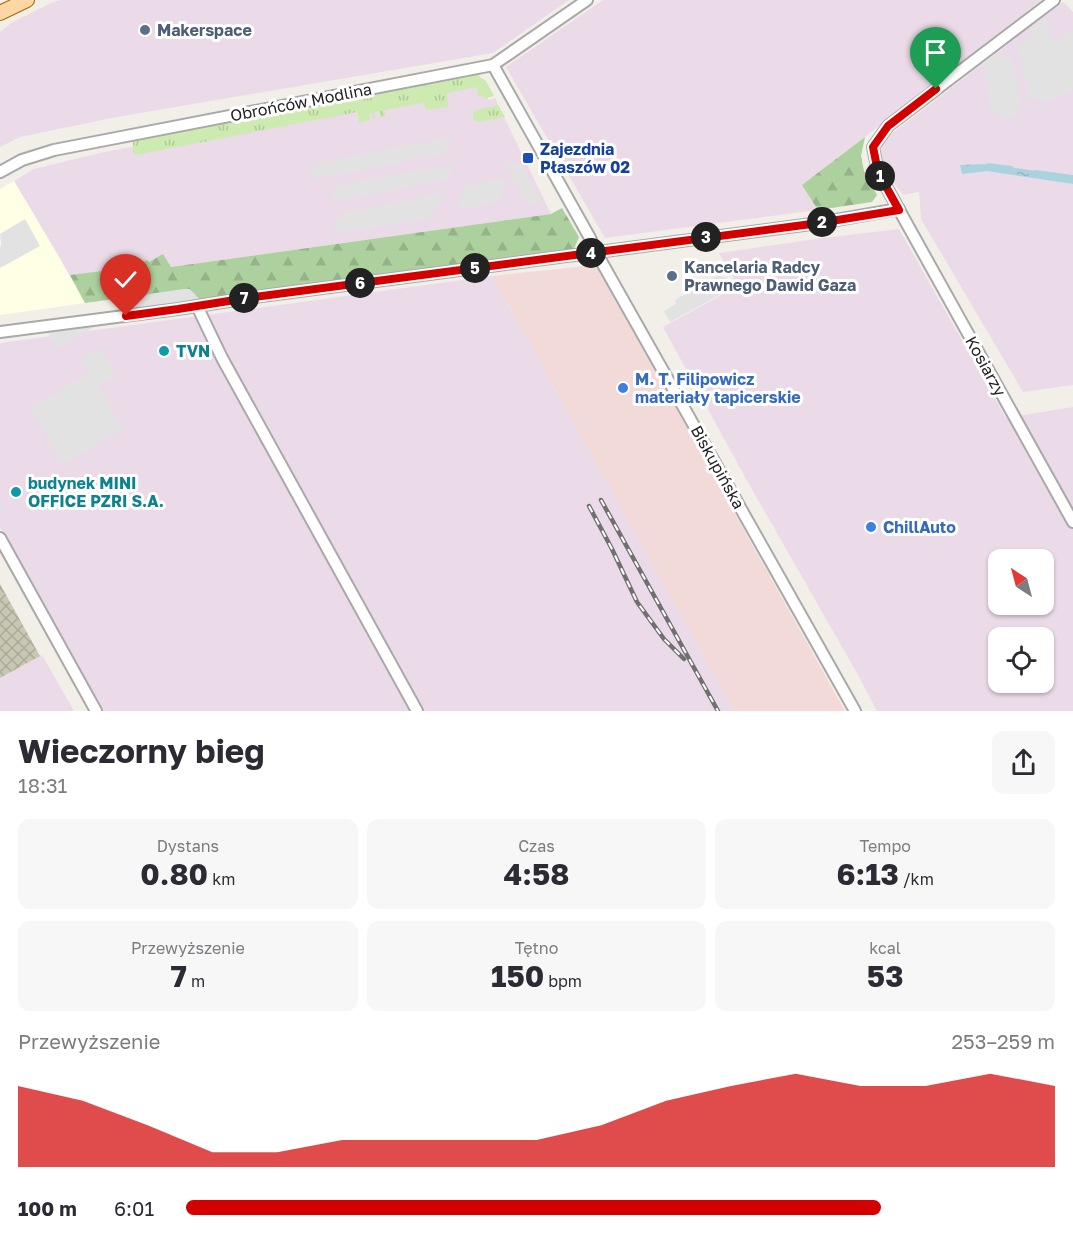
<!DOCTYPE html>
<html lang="pl">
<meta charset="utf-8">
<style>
body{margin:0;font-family:"Golos Text",sans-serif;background:#f7f7f7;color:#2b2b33;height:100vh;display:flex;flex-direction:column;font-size:22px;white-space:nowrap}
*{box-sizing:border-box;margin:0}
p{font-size:20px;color:#7c7c81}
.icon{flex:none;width:33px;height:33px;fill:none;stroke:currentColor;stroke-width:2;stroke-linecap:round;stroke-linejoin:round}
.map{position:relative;height:711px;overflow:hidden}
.side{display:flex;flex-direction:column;background:#fff;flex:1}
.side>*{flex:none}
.needle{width:39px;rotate:324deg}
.tools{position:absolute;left:988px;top:549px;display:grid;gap:12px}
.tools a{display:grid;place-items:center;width:66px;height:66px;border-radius:12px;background:#fff;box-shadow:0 2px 4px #0004;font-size:30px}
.pin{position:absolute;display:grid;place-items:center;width:51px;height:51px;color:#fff;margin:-62px -26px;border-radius:50% 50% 50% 0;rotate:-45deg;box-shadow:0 0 6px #0007}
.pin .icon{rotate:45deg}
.km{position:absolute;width:30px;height:30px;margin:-15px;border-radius:50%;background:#222;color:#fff;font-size:16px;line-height:30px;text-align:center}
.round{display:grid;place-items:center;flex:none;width:63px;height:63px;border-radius:12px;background:#f7f7f7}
.head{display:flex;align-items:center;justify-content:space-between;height:102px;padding:0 18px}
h1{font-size:33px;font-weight:700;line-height:45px}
.stats{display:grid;grid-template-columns:repeat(3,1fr);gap:9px;height:102px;padding:6px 18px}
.stats div{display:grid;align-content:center;border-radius:12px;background:#f7f7f7;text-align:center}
.stats b{font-size:30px;font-weight:700}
.stats small{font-size:16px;font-weight:400}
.stats p{font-size:16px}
.chart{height:168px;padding:12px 18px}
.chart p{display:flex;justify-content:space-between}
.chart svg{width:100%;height:108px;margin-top:6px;fill:#d40000;opacity:.7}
ul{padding:0 18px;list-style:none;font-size:20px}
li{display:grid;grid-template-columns:96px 72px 1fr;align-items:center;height:45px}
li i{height:15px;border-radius:8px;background:#d40000}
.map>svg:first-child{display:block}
</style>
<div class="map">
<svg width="1073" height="711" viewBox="0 0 1073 711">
<defs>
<pattern id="construction-cross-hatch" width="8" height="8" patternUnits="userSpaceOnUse" patternTransform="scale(1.5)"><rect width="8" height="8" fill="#c7c7b4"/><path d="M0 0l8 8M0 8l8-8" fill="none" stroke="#abab9a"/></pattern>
<pattern id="grass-tufts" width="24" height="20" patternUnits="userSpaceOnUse" patternTransform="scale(1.5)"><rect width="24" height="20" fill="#cdebb0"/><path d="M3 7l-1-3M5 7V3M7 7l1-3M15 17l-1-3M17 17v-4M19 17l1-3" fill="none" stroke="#b0c997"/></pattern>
<pattern id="forest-firs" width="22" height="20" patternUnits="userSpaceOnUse" patternTransform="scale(1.5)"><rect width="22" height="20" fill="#add19e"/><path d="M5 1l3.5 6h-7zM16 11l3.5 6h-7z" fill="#95b388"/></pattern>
<pattern id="water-ripples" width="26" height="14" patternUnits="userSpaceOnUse" patternTransform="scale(1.5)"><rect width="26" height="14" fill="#aad3df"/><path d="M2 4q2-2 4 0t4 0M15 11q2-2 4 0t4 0" fill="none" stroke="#92b5bf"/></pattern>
</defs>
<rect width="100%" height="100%" fill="#f2efe9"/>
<path fill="#f2dad9" d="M596,265L845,711H734L492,276Z"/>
<g fill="#ebdbe8" fill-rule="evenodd">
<path d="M61,0H569L493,53L117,117L20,137L0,147V32L11,23L53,2Z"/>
<path d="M603,0H1041L803,185L818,210L605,238L506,67Z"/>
<path d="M1063,2L1073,12V385L1023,392L921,219L919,192L903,195L880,165L879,155L882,142L890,135Z"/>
<path d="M480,84L489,100L495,98L551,214L171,267L85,303L59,257L14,181L34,169L104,152Z"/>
<path d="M899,229L1006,418L1073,407V711H877L858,675L745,477L663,327L738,286L719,253L823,238ZM999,560H1044V604H999ZM999,638H1044V682H999Z"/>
<path d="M492,276L734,711H103L0,527V343Z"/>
<path d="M42,655L74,711H0V678Z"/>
</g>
<path fill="#ffffe5" d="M14,181L59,257L85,303L0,315V189Z"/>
<path fill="url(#construction-cross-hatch)" d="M0,584L40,656L0,678Z"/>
<g fill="url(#grass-tufts)">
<path d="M477,72L480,77L486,81L494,96L484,99L483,95L478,96L476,87L447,93L448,107L426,110L424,103L384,110L385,117L380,118L379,111L374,112L375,119H373L372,113H369L370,120L359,123L357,112L136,155L133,153V142L137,139L235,120C257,120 286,116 306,106Z"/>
<path d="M498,105L505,117L479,122H477L473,119V113L476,110Z"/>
</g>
<g fill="url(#forest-firs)">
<path d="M865,137L861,156L864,171L877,195L872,202L818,210L802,185Z"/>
<path d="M562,208L579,237L574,249L199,299L189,289L85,303L70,275L135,267L147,260L149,262L163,254L171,267L551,214Z"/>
</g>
<g fill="#e2e2e2">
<path d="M1046,17L1051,39L1053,41L1056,42L1073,30V90L1043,103L1039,98L1029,101L1018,42H1024V40L1028,39V37L1033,35L1029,31Z"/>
<path d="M998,54L1002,58L1009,55L1014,67L1021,105L1017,111V116L999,118L997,113L991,115L985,75L988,74L982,65Z"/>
<path d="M452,137L446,154L313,179L310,176L316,163Z"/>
<path d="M520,163L542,203L528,205L505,165Z"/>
<path d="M455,164L447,180L329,202L337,185Z"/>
<path d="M501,179L506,182L499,201L457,210L464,185Z"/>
<path d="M446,193L430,218L338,234L332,227L342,213Z"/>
<path d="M25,219L40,246L0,268V248L1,244L0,234Z"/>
<path d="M720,274L722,278L725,277L732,288L670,322L664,311L676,304L675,300Z"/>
<path d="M184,289H190L199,299L124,309L135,296Z"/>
<path d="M94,327L57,349L48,333Z"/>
<path d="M101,348L116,375L98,386L124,430L62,464L30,408L89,373L81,357Z"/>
</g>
<path fill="url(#water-ripples)" d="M988,164L1073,176V184L987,171L962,174L960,165Z"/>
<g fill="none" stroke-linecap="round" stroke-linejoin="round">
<g stroke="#aad3df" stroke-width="2">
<path d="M988,164L1012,167"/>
<path d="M1035,171L1073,176"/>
</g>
<g stroke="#a9a9a9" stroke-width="14">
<g id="minor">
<path d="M1054,0L888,126L873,147L878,172L1073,522"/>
<path d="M493,65L590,238L596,252L855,711"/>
<path d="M0,172L22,160L54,150L493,65L587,0"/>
<path d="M197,306L222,358L417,711"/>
<path d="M0,332L178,309L254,297L819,223L899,209"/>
<path d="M0,538L96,711"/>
</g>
</g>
<g stroke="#a06b00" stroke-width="16">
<path id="major" d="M0,13L27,0"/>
</g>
<use href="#minor" stroke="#fff" stroke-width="10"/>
<use href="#major" stroke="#fcd6a4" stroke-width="14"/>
<g stroke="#707070" stroke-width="4.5">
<g id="rail">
<path d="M601,500L718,711"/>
<path d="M589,506L612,549L637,602L664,639L684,659"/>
</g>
</g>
<use href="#rail" stroke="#fff" stroke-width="2" stroke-dasharray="7" stroke-linecap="butt"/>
</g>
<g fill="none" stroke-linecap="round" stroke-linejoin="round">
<g stroke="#fff" stroke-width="12">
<path id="route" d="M126,316L178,309L254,297L819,223L899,210L878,172L873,147L888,126L936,89"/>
</g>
<use href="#route" stroke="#d40000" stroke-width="8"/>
</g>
<g fill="#5c6f8a" stroke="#fff" stroke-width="2">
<circle cx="145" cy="30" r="6"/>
<circle cx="672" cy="276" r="6"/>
</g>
<rect fill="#1a4fb4" stroke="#fff" stroke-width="2" x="522" y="152" width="12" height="12" rx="3"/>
<g fill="#0f9aa8" stroke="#fff" stroke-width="2">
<circle cx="164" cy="351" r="6"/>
<circle cx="16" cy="492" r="6"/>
</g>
<g fill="#3f7fe0" stroke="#fff" stroke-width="2">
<circle cx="623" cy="388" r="6"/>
<circle cx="871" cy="527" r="6"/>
</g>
<g text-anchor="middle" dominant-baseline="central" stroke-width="6" stroke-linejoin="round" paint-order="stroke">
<g font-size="16" font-weight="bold" fill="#4e5e75" stroke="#fff" text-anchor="start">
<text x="157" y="30">Makerspace</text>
<text x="684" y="267">Kancelaria Radcy<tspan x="684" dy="18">Prawnego Dawid Gaza</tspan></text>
</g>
<g font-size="16" fill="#222" stroke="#fff">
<text transform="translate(301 102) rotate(-11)">Obrońców Modlina</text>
<text transform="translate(986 366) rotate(61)">Kosiarzy</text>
<text transform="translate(718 467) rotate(61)">Biskupińska</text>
</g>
<g font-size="16" font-weight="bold" fill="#164399" stroke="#fff" text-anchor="start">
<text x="540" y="149">Zajezdnia<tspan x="540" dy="18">Płaszów 02</tspan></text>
</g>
<g font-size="16" font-weight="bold" fill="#0d838f" stroke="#fff" text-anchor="start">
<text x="176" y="351">TVN</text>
<text x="28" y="483">budynek MINI<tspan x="28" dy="18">OFFICE PZRI S.A.</tspan></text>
</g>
<g font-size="16" font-weight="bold" fill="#366cbe" stroke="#fff" text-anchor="start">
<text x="635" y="379">M. T. Filipowicz<tspan x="635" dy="18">materiały tapicerskie</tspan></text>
<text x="883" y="527">ChillAuto</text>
</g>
</g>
</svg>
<div class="tools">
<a><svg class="needle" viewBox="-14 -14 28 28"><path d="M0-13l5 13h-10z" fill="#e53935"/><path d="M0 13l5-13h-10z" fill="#7c7c81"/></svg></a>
<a><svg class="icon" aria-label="locate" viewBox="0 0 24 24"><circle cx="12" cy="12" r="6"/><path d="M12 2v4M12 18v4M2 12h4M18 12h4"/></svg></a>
</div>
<div class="pin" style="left:936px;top:89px;background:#1e9e55"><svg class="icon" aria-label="arrive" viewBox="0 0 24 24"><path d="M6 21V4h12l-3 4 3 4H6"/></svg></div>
<div class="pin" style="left:126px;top:316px;background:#d93025"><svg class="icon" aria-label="check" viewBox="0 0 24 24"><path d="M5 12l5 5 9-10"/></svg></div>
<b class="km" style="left:880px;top:176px">1</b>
<b class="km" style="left:822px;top:222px">2</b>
<b class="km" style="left:706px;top:237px">3</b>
<b class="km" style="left:591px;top:253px">4</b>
<b class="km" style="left:475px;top:268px">5</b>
<b class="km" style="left:360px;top:283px">6</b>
<b class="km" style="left:244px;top:298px">7</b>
</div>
<section class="side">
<div class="head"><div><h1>Wieczorny bieg</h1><p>18:31</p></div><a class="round"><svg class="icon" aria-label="share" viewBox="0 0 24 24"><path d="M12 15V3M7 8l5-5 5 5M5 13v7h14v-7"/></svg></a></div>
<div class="stats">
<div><p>Dystans</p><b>0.80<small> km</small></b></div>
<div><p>Czas</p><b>4:58</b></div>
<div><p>Tempo</p><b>6:13<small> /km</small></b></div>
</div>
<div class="stats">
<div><p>Przewyższenie</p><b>7<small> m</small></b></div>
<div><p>Tętno</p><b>150<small> bpm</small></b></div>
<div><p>kcal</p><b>53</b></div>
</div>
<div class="chart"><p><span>Przewyższenie</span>253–259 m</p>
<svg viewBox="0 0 160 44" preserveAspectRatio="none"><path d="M0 44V11L10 17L20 27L30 38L40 38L50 33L60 33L70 33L80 33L90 27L100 17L110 11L120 6L130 11L140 11L150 6L160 11V44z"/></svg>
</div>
<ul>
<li><b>100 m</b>6:01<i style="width:80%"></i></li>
</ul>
</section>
